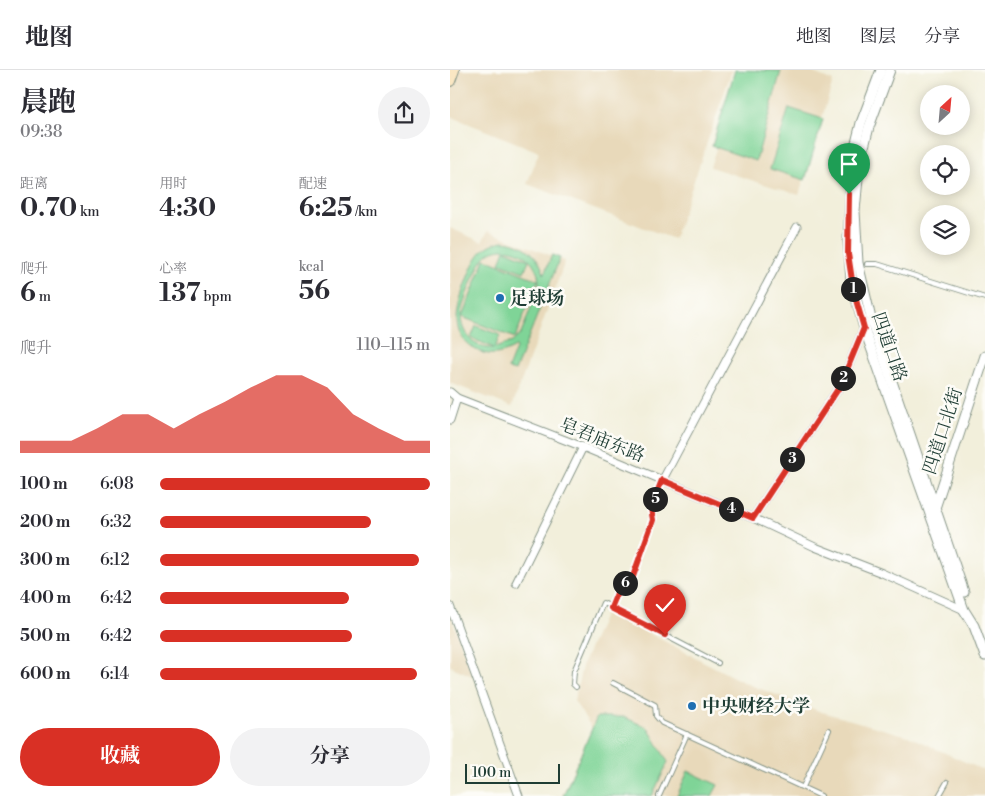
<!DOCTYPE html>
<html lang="zh">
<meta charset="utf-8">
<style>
body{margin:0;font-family:"Libre Bodoni","Noto Serif SC",serif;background:#f2f2f3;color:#2b2b33;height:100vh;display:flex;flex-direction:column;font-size:19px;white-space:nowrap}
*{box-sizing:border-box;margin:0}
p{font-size:16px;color:#7c7c81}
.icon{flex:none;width:28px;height:28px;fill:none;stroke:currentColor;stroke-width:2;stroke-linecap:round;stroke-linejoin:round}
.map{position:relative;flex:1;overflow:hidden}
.details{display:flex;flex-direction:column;background:#fff;width:450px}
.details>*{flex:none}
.needle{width:32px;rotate:26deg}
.tools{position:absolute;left:470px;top:15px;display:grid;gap:10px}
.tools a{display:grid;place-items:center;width:50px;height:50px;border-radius:50%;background:#fff;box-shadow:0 2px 12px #0003;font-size:25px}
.scale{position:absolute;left:15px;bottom:12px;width:95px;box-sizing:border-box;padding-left:5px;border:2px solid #1f3d34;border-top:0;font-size:14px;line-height:18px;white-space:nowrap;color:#1f3d34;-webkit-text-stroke:4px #fdfcf7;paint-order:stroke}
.pin{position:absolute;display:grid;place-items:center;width:42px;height:42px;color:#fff;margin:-51px -21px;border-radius:50% 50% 50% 0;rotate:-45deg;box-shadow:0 0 5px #0007}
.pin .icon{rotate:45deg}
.km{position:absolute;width:25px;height:25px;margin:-12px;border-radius:50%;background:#222;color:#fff;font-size:14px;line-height:25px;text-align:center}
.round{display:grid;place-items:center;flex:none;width:52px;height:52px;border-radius:26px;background:#f2f2f3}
.headline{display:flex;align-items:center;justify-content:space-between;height:85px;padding:0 20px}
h1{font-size:28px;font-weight:700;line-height:38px}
.stats{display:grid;grid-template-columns:repeat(3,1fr);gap:8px;height:85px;padding:5px 20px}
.stats div{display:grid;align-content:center}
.stats b{font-size:25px;font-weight:700}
.stats small{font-size:14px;font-weight:400}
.stats p{font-size:14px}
.chart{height:140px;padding:10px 20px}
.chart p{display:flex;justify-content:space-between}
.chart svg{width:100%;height:90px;margin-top:5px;fill:#d93025;opacity:.7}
.button{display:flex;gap:10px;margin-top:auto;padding:10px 20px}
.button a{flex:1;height:58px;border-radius:30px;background:#d93025;color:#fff;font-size:20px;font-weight:700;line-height:58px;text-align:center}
.button a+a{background:#f2f2f3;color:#2b2b33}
ul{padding:0 20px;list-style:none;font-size:16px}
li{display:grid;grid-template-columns:80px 60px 1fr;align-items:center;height:38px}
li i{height:12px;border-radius:6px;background:#d93025}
header{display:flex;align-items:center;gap:30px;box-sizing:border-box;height:70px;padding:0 25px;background:#fff;border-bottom:1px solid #e1e1e2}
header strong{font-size:24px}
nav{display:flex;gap:28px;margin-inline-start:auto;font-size:18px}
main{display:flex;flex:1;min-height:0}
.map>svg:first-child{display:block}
</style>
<header>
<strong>地图</strong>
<nav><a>地图</a><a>图层</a><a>分享</a></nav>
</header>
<main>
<section class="details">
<div class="headline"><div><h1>晨跑</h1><p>09:38</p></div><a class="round"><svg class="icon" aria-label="share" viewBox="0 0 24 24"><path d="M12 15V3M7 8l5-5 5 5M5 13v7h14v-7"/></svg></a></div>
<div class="stats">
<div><p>距离</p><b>0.70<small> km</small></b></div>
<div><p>用时</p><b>4:30</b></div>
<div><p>配速</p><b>6:25<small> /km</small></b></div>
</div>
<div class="stats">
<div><p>爬升</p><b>6<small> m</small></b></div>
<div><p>心率</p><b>137<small> bpm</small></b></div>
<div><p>kcal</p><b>56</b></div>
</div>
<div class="chart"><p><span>爬升</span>110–115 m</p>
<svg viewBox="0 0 160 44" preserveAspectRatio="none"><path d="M0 44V38L10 38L20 38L30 32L40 25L50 25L60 32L70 25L80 19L90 12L100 6L110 6L120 12L130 25L140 32L150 38L160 38V44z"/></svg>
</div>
<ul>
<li><b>100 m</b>6:08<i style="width:100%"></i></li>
<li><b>200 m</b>6:32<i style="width:78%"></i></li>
<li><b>300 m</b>6:12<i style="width:96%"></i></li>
<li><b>400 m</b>6:42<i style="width:70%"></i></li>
<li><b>500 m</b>6:42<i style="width:71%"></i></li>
<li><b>600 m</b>6:14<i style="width:95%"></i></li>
</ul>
<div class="button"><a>收藏</a><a>分享</a></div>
</section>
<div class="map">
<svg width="535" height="726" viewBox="0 0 535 726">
<rect width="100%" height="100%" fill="#fdfcf7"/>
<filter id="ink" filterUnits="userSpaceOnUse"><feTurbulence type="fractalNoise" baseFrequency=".02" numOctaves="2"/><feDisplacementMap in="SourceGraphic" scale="10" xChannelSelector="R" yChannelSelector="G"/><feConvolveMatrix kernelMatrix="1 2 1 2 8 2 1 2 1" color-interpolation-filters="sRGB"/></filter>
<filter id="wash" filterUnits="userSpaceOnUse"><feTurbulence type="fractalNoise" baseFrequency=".0096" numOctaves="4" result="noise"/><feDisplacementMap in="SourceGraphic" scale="20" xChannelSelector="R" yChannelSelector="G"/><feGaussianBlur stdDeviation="1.12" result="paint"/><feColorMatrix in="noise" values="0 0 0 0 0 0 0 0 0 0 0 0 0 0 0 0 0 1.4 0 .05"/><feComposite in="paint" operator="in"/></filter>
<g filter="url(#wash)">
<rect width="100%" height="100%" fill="#f2efdb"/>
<g fill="#e8d9ba">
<path d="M0,0H282L224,169L77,114L89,82L0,46Z"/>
<path d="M292,0H357L383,11L349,125L260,97Z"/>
<path d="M0,158L32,172L38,161L115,191L62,337L0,313Z"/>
<path d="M156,541L295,613L372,642L458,666L535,701V726H112L142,658L124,631L133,593Z"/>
<path d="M0,544L22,606L0,596Z"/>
</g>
<g fill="#7fd497" stroke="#4f8866" fill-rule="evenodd">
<path d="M285,0L331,1L306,91L262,76Z"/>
<path d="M339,38L373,49L355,110L320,99Z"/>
<path d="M54,171C74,173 89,185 94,204L102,185L110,188L65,301L58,299L67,276C56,283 43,287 30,282C0,268 5,244 14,217C22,196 28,174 54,171ZM51,179C73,179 90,193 89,216L71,264L62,272L45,278L50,265L26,256L21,268L44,278C26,280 11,264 11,246C11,235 28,192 37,185C41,181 46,180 51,179Z"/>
<path d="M55,180L79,190L74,202L50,193Z"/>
<path d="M35,189L88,210L65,268L12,247Z"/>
<path d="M147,647H174L198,658L218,692L202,726H113Z"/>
<path d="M238,701L268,715L262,726H227Z"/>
</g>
</g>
<g filter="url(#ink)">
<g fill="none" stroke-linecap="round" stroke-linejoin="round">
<g stroke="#889688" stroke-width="6">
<g id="service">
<path d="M417,194H427L535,228"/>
<path d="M212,411L201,438L203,450L180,515L172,511L161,537L268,593"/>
<path d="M163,613L205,635L206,646L212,653L371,726"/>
<path d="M126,617L123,614L124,601L153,533L161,537"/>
<path d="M353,717L379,660"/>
<path d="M209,726L237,664"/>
<path d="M489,726L497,712"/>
</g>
</g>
<g stroke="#889688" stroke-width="9">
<g id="minor">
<path d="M0,322L7,328L133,377L303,448L365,477L432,503L514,540"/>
<path d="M0,350L7,328"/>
<path d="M212,411L347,157"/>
<path d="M303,448L390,316L414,258"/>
<path d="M66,513L133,377"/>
<path d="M0,536L69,726"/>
</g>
</g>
<g stroke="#889688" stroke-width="11">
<g id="tertiary">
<path d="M431,0L411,53L402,89L398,170L401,210L414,258L514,540L524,556L535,586"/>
<path d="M440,0L419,57L409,97L405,141L408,193L422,253L514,522"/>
<path d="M486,435L535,286"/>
</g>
</g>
<g stroke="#889688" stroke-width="12">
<path id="secondary" d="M0,11L4,0"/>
</g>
<use href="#service" stroke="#fff" stroke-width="4"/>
<use href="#minor" stroke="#fff" stroke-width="7"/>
<use href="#tertiary" stroke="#fff" stroke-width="9"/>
<use href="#secondary" stroke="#fae7c3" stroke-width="10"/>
</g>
</g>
<g fill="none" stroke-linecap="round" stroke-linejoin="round" filter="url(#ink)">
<g stroke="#fff" stroke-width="10">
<path id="route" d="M215,565L161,538L172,511L180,515L203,450L201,438L212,410L303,448L390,316L414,258L404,223L398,184L399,124"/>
</g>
<use href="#route" stroke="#d93025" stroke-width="6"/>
</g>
<g fill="#1f6fb2" stroke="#fdfcf7" stroke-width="2">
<circle cx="50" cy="228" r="5"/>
<circle cx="242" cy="636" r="5"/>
</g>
<g text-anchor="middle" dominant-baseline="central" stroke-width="5" stroke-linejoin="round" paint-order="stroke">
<g font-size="18" font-weight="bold" fill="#1f3d34" stroke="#fdfcf7" text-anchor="start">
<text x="60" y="228">足球场</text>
<text x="252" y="636">中央财经大学</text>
</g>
<g font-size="18" fill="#1f3d34" stroke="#fdfcf7">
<text transform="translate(439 277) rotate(71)">四道口路</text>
<text transform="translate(493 361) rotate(-72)">四道口北街</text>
<text transform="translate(152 370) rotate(22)">皂君庙东路</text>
</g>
</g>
</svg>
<div class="tools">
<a><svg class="needle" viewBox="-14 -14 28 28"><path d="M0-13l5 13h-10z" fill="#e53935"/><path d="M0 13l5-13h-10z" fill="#7c7c81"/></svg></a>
<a><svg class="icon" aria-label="locate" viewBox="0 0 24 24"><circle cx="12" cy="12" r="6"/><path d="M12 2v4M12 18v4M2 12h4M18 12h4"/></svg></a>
<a><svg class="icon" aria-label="layers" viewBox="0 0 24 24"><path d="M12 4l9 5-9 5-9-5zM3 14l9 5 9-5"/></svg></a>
</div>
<div class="scale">100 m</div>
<div class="pin" style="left:399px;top:124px;background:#1e9e55"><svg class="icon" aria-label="arrive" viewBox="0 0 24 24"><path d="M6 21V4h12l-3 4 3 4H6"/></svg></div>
<div class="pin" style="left:215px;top:565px;background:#d93025"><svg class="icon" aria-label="check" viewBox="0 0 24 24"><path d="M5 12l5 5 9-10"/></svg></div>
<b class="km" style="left:403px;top:219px">1</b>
<b class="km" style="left:393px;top:308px">2</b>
<b class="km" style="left:342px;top:389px">3</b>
<b class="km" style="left:281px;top:439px">4</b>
<b class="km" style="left:205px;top:429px">5</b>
<b class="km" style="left:175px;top:513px">6</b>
</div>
</main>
